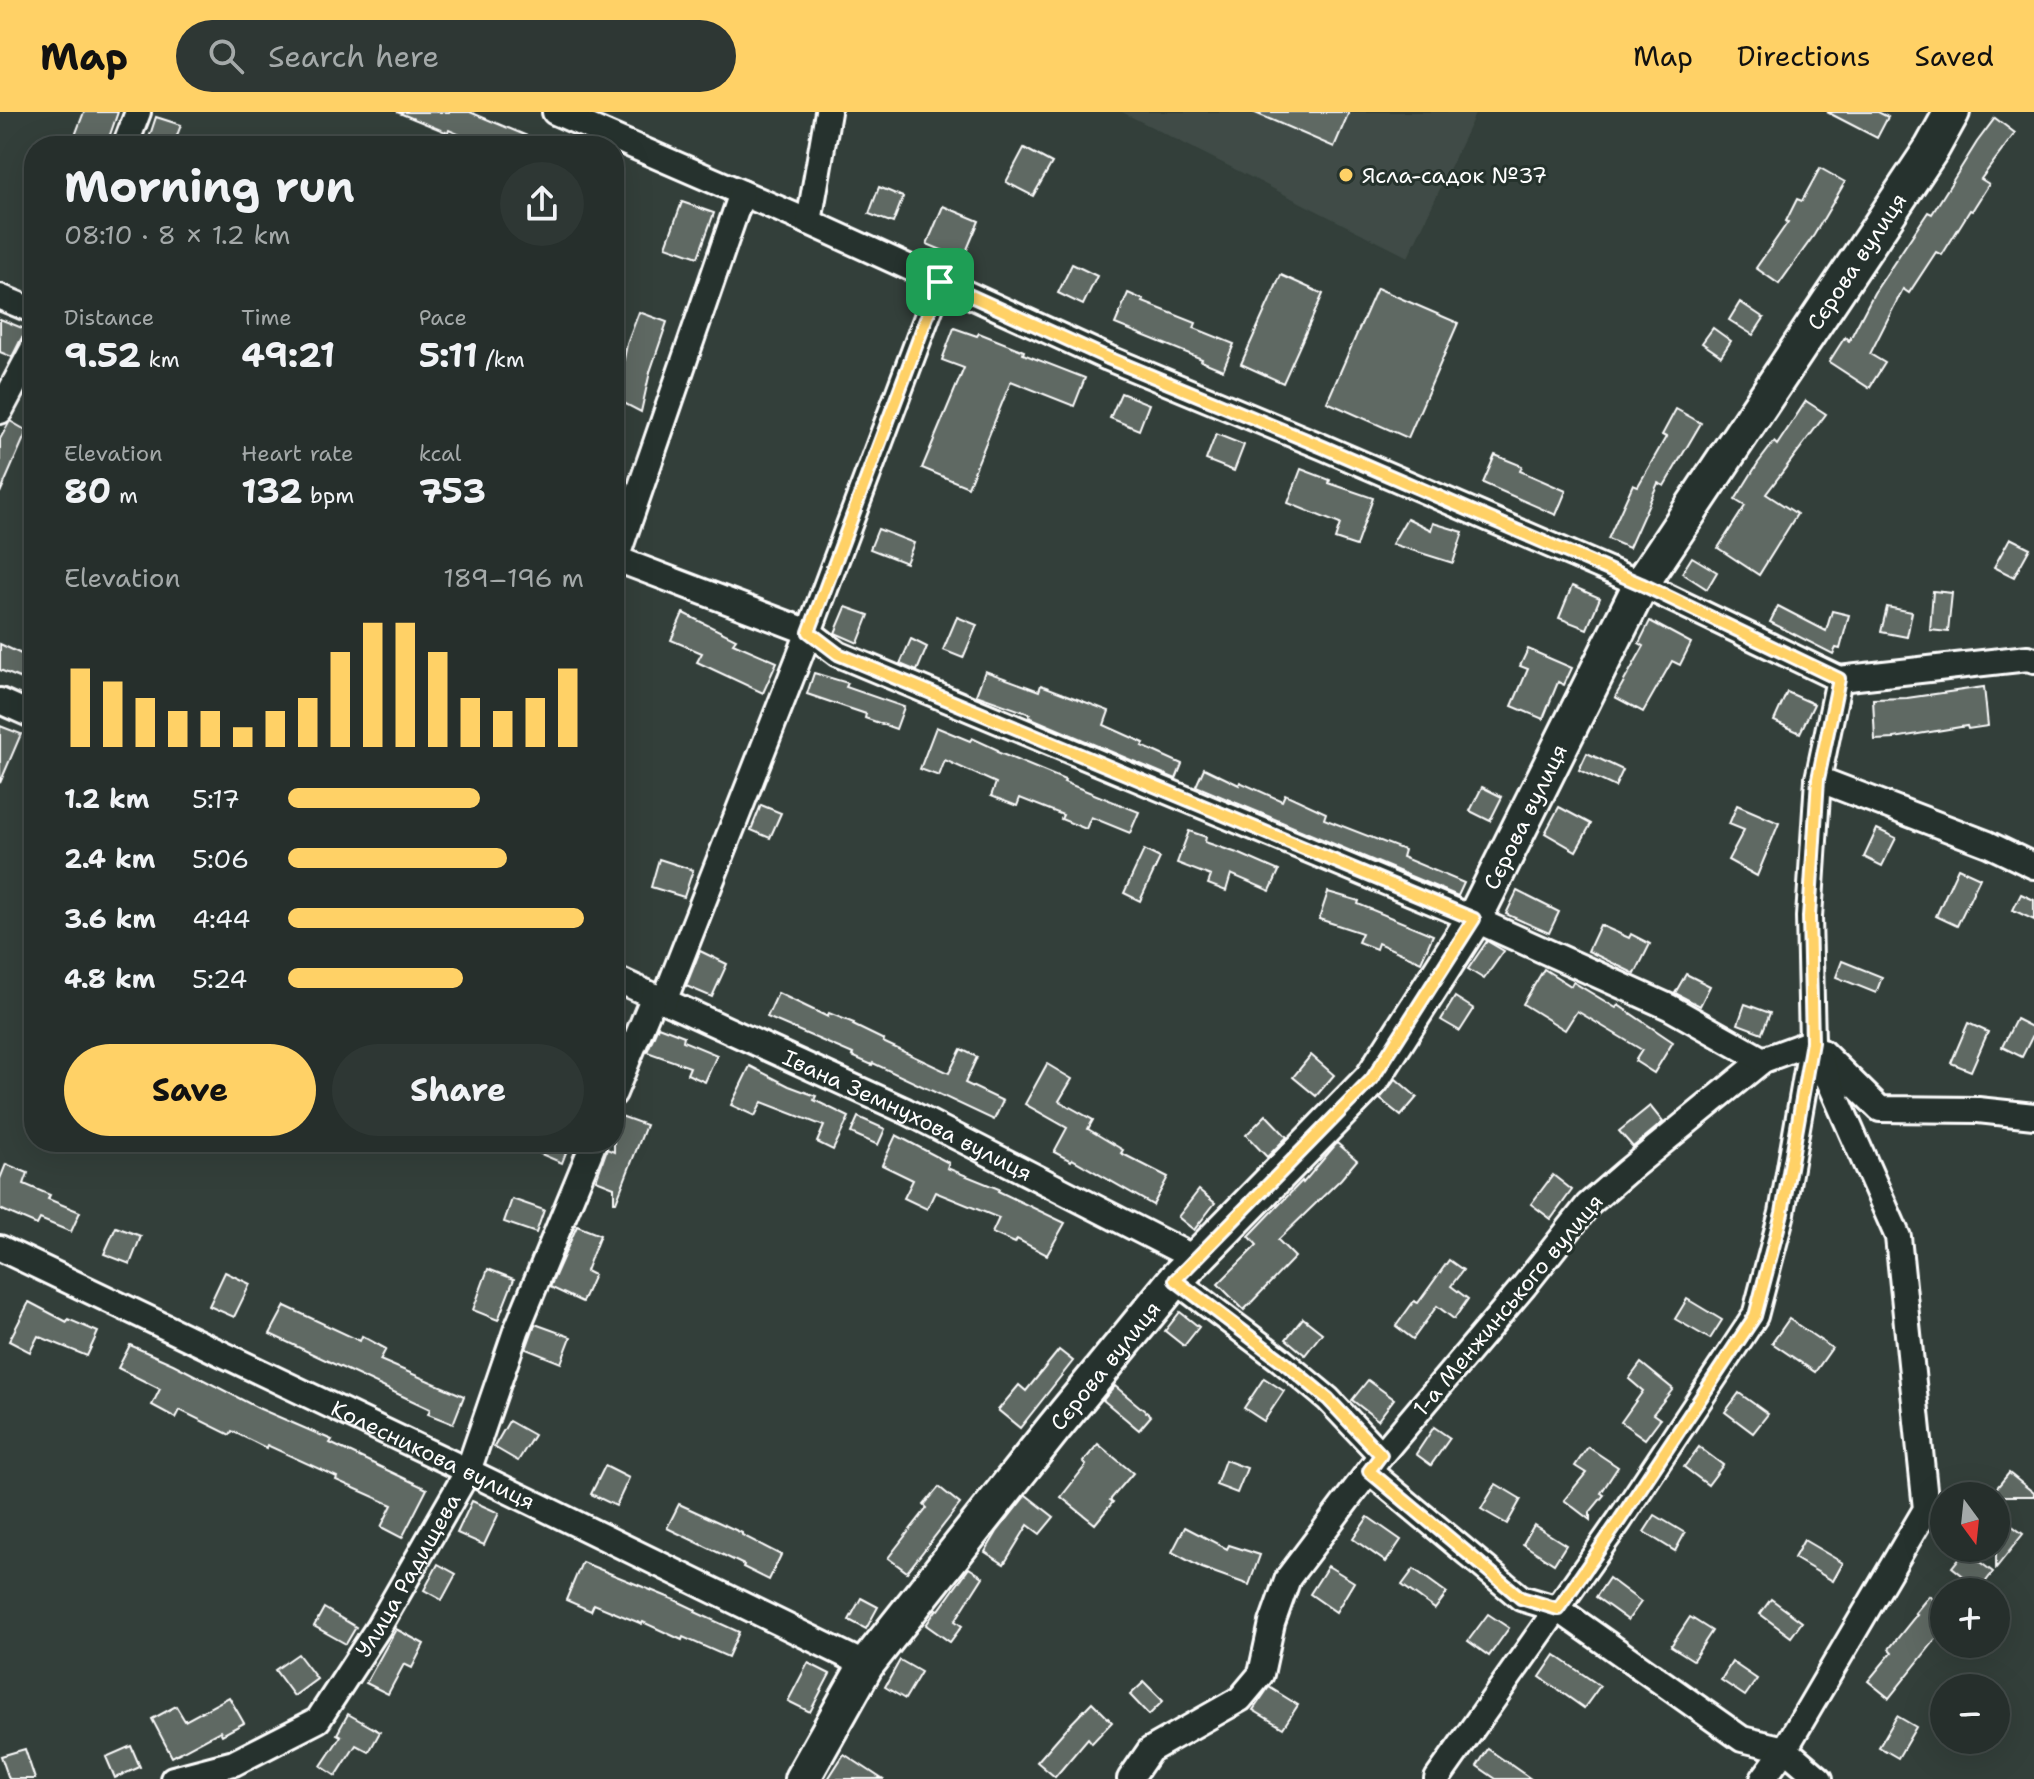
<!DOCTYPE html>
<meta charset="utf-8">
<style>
body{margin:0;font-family:"Shantell Sans",sans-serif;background:#2e3734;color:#f1f3f6;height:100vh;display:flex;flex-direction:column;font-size:30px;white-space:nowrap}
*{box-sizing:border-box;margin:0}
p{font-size:26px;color:#a4a9a9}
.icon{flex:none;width:44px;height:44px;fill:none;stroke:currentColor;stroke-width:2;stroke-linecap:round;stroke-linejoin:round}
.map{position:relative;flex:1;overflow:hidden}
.drawer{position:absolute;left:24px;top:24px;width:600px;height:1016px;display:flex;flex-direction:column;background:#262f2c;border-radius:32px;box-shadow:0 8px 32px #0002,0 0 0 2px #424a48}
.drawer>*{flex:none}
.needle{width:52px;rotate:165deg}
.fabs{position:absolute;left:1930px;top:1370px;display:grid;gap:16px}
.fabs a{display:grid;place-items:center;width:80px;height:80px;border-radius:50%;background:#262f2c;box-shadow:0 8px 32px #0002,0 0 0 2px #424a48;font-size:40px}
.pin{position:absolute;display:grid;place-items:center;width:68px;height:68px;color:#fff;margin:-34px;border-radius:16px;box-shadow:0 4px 12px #0006}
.round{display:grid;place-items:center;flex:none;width:84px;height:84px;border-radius:42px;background:#2e3734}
.headline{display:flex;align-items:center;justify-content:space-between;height:136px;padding:0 40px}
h1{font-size:44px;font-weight:700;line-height:60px}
.figures{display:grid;grid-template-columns:repeat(3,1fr);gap:12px;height:136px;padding:8px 40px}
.figures div{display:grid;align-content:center}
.figures b{font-size:34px;font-weight:700}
.figures small{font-size:22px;font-weight:400}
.figures p{font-size:22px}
.chart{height:224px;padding:16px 40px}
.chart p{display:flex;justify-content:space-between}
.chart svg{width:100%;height:144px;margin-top:8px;stroke:#ffd166;stroke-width:6}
.button{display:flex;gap:16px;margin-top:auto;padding:16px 40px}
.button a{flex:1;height:92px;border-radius:48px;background:#ffd166;color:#111;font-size:32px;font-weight:700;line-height:92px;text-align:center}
.button a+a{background:#2e3734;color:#f1f3f6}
ul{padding:0 40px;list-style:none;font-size:26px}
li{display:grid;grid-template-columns:128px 96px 1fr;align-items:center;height:60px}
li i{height:20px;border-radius:10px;background:#ffd166}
header{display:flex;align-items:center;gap:48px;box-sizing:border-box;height:112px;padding:0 40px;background:#ffd166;color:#111}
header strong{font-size:38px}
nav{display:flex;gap:44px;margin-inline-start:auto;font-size:28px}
.search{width:560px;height:72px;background:#2e3734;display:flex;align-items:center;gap:20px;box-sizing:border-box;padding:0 28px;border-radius:44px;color:#a4a9a9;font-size:30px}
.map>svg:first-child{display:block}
</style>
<header>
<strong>Map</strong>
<div class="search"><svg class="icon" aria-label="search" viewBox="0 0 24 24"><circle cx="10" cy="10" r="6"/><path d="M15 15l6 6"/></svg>Search here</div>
<nav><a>Map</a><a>Directions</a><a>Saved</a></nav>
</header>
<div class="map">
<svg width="2034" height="1667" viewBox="0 0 2034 1667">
<rect width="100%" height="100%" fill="#333f3a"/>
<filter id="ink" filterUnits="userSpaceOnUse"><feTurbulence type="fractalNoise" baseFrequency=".0125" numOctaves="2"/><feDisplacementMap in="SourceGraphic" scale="16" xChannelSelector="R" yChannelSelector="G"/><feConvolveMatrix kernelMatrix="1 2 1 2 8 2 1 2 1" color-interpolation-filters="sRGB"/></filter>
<g filter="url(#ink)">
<path fill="#404c47" d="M1122,0H1476L1408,145Z"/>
<g fill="#5f6964" stroke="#fff" stroke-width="2">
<path d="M84,0H118L106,34H86L73,29Z"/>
<path d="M397,0H470L551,34H486L449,18L448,21Z"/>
<path d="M1253,0H1349L1334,35Z"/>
<path d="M1827,0H1878L1888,5L1877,26Z"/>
<path d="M156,5L181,13L173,34L149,26Z"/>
<path d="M1995,6L2015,21L1981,67L1989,72L1972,99L1970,98L1942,143L1936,140L1909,181L1903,177L1870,242L1885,251L1869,276L1829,250L1845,225L1849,229L1874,181L1928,100L1932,102L1977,30Z"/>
<path d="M1024,36L1052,51L1033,84L1006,70Z"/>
<path d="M1820,56L1845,70L1814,123L1779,172L1756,156L1788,110L1786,109L1797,87L1802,89Z"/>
<path d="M879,75L903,85L893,111L869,102Z"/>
<path d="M682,90L714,101L698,145L666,134Z"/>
<path d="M943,94L979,109L963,147L927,132Z"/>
<path d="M1072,152L1097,164L1083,193L1058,181Z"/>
<path d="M1281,163L1323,182L1283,271L1241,252Z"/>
<path d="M1377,176L1458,211L1408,326L1327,290Z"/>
<path d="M1128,181L1144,188L1143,190L1196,211L1194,216L1234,232L1223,258L1201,249L1202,247L1115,212Z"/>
<path d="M1740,190L1764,206L1753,223L1729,208Z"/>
<path d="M639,200L667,210L650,260L641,300L616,287L627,232Z"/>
<path d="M0,207L32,220L25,223L21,227L12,245L0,240Z"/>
<path d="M954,216L977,224L979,221L1024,239L1023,242L1085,266L1074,294L1011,269L968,375L922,356L964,256L942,248Z"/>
<path d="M1713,216L1731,229L1721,244L1702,231Z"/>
<path d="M1121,281L1149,292L1139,318L1110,306Z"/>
<path d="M1806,289L1826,302L1766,382L1797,402L1759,463L1718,436L1745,394L1735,388L1758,351L1774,330L1777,333Z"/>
<path d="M1676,297L1701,311L1664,374L1658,371L1629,436L1608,427L1633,372L1638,374L1666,325L1662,323Z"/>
<path d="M10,309L27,319L0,381V327Z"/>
<path d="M1216,322L1244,333L1234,359L1206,348Z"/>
<path d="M1495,343L1522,354L1520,359L1566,379L1556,403L1483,371Z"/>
<path d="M1301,357L1330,368L1329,371L1373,386L1356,434L1335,427L1340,412L1288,391Z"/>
<path d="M1407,406L1431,418L1433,411L1463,420L1453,451L1392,432Z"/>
<path d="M878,417L914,431L906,451L870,437Z"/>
<path d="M2010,426L2030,436L2014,465L1994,455Z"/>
<path d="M1692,445L1717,460L1707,477L1682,461Z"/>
<path d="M1572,474L1600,486L1587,517L1559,506Z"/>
<path d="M1933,479L1952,481L1948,520L1930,518Z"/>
<path d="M1778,494L1826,519L1832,499L1849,503L1840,537L1836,536L1833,542L1770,510Z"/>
<path d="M846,495L869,503L858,531L835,521Z"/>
<path d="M1887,495L1912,500L1907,525L1881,520Z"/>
<path d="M683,501L736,527L733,531L777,550L763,581L697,550L702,541L671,528Z"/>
<path d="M957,505L977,513L963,546L943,538Z"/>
<path d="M1650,509L1691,531L1680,553L1672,549L1643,600L1615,585L1644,534L1639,531Z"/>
<path d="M911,527L927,535L917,559L900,552Z"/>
<path d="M0,532L34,548V572L0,558Z"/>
<path d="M1528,537L1572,556L1564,573L1558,570L1543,607L1512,594L1528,557L1520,554Z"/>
<path d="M985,559L1039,579L1041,573L1109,599L1104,613L1144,631L1142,634L1182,652L1176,667L1029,605L1030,602L976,583Z"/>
<path d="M814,561L848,571L846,575L904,595L896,617L865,606L866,602L807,582Z"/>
<path d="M1984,575L1988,614L1968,617L1967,614L1894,626V627L1875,628L1873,587L1907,586Z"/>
<path d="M1787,580L1814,592L1800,621L1774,609Z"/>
<path d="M0,614L21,622L0,671Z"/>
<path d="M936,615L970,629L972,626L998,638L997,640L1065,668L1064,670L1139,700L1130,721L1091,705L1086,717L1061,707L1063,703L1020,686L1017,694L991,684L996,671L945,648L939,664L920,657Z"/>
<path d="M1587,641L1623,658L1615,675L1579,658Z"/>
<path d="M1204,656L1239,673L1240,670L1282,689L1285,682L1326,701L1324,707L1404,738L1402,745L1464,771L1458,784L1196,674Z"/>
<path d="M1482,675L1502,685L1490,709L1470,699Z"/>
<path d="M761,693L781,701L770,726L751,718Z"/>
<path d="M1737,693L1779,711L1757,764L1728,748L1744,718L1729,712Z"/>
<path d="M1559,695L1591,712L1576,739L1545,721Z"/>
<path d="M1877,717L1896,726L1882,754L1864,745Z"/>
<path d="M1189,719L1206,725L1205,730L1240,742L1279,759L1270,779L1231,762L1226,779L1208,772L1211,764L1177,751Z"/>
<path d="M1144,738L1160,746L1140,789L1124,781Z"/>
<path d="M659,747L693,758L684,785L651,775Z"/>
<path d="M1958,756L1980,766L1957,814L1936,804Z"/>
<path d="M1517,779L1559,800L1549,821L1506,802Z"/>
<path d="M1328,780L1359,789L1358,792L1433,823L1421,850L1378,831L1376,837L1358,830L1362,821L1319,807Z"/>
<path d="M2021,782L2034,788V808L2013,798Z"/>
<path d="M1600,813L1629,826L1631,822L1650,832L1635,862L1588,839Z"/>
<path d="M1487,829L1504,839L1484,867L1468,857Z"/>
<path d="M700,839L727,852L712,885L686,874Z"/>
<path d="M1842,849L1882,865L1876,881L1836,865Z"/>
<path d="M1544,857L1571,874L1573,870L1616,896L1618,893L1673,930L1654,961L1635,949L1642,938L1577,899L1565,918L1523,892Z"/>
<path d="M1686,862L1710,874L1700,894L1675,881Z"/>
<path d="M778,881L828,905L829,901L854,911L853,913L884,928L883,930L949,961L961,937L977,945L965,971L1003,989L994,1008L873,951L872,953L852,944L853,942L767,905Z"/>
<path d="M1455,885L1474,897L1460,919L1441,908Z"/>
<path d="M1745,892L1770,901L1762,921L1738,912Z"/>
<path d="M2016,907L2034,916V921L2022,945L2002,935Z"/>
<path d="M1968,911L1988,920L1971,959L1951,951Z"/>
<path d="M658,914L684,924L683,929L717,943L705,970L687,962L690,955L647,940Z"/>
<path d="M1311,943L1334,963L1316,984L1293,965Z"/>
<path d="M1047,952L1072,967L1059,989L1093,1008L1088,1017L1123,1038L1121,1041L1168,1065L1153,1093L1072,1047L1071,1049L1054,1040L1067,1016L1025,992Z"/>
<path d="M750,954L789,974L816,984L814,988L849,1005L833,1038L817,1030L824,1014L762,990L755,1004L731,993Z"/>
<path d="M1396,967L1417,985L1401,1004L1380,987Z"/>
<path d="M1650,994L1663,1010L1633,1035L1619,1019Z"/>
<path d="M618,1003L646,1013L616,1090H614V1075L596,1068L607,1037L614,1040V1014Z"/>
<path d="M1266,1003L1287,1025L1267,1045L1246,1023Z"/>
<path d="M858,1005L885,1017L878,1033L851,1021Z"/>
<path d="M896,1023L949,1051L947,1056L999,1077L998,1079L1065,1111L1047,1143L1017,1127L1015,1131L992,1121L999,1106L935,1080L927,1097L904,1086L913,1068L882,1053Z"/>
<path d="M513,1030H570L562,1051Z"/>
<path d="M1337,1031L1357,1048L1341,1067L1278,1128L1295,1145L1244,1198L1218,1172L1257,1133L1249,1124L1302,1069L1303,1071Z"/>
<path d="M6,1052L28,1061L24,1072L50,1083L48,1087L80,1100L71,1120L40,1107L37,1113L0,1097V1067Z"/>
<path d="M1553,1063L1572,1078L1551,1107L1531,1092Z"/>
<path d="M1199,1078L1215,1091L1194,1118L1178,1105Z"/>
<path d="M512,1087L544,1098L536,1121L504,1110Z"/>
<path d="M577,1114L600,1123L586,1159L594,1163L582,1190L550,1175Z"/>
<path d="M116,1115L141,1124L130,1152L104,1142Z"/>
<path d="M1449,1148L1463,1158L1451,1174L1468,1187L1454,1207L1437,1194L1413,1227L1396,1214L1414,1189L1418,1191Z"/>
<path d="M488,1157L514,1167L498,1208L473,1198Z"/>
<path d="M225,1160L250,1172L234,1205L209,1194Z"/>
<path d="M1687,1187L1722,1208L1710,1227L1675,1207Z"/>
<path d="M29,1190L67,1210L68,1207L98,1220L87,1244L38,1224L30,1240L9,1229Z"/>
<path d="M285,1194L360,1229L362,1224L386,1237L380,1248L464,1284L453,1312L428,1302L430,1297L270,1222Z"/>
<path d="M1180,1200L1199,1215L1184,1234L1165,1219Z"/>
<path d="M1303,1206L1322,1221L1305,1243L1286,1227Z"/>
<path d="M1789,1207L1832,1236L1815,1260L1772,1231Z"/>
<path d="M535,1212L571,1225L561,1251L526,1237Z"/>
<path d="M130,1233L173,1252L258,1296L332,1328L330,1331L427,1377L402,1426L381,1415L392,1393L336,1368L337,1365L267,1333L266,1336L232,1319L230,1323L180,1298L176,1306L152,1293L160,1277L118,1256Z"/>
<path d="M1059,1238L1073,1249L1020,1316L998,1298L1019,1273L1026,1279Z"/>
<path d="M1641,1251L1673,1277L1653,1302L1660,1307L1645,1327L1621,1310L1643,1279L1629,1267Z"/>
<path d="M1264,1266L1284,1279L1264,1309L1244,1296Z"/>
<path d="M1368,1268L1394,1287L1378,1308L1352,1288Z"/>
<path d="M1115,1274L1151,1304L1139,1318L1103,1288Z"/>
<path d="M1739,1281L1768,1302L1753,1321L1725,1300Z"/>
<path d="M509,1309L534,1323L518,1349L494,1335Z"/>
<path d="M1434,1315L1450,1326L1431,1353L1416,1342Z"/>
<path d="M1098,1332L1133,1361L1110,1388L1113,1390L1095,1412L1061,1385L1086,1353L1083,1350Z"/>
<path d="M1588,1335L1618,1355L1601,1381L1604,1383L1590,1400V1408L1564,1388L1586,1361L1575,1354Z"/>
<path d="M1699,1335L1723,1353L1708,1373L1684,1355Z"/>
<path d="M1225,1348L1247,1356L1237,1381L1216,1373Z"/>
<path d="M605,1354L629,1366L616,1394L591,1382Z"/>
<path d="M2009,1361L2034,1381V1384H1990Z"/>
<path d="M1496,1372L1521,1387L1507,1412L1481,1397Z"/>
<path d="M939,1375L960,1392L907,1460L888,1446L927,1396L924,1393Z"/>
<path d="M1026,1383L1054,1405L1040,1422L1028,1413L1004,1452L985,1440L997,1420Z"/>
<path d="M472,1389L499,1401L484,1433L457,1421Z"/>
<path d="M679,1392L742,1421V1423L781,1443L769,1468L743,1455L744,1453L667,1416Z"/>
<path d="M1996,1402L2023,1422L1996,1456Z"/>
<path d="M1655,1403L1685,1421L1675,1439L1644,1420Z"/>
<path d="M1368,1405L1401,1428L1386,1450L1353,1427Z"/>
<path d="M1534,1413L1566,1433L1554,1452L1523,1432Z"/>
<path d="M1185,1415L1227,1437L1229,1433L1260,1443L1249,1473L1202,1456L1172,1440Z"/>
<path d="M1804,1428L1843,1451L1833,1469L1794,1446Z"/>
<path d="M1965,1439L1993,1460L1980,1477L1952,1455Z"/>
<path d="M582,1450L675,1488L696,1498L695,1500L739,1520L728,1545L683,1525L682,1528L643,1510L642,1512L594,1492L591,1499L566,1488Z"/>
<path d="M438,1452L456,1462L442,1488L424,1478Z"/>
<path d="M1328,1454L1354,1470L1336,1500L1310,1482Z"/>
<path d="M969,1456L983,1465L955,1509L962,1514L950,1530L926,1513L937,1497L939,1498Z"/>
<path d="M1414,1457L1447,1481L1435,1497L1402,1473Z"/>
<path d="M1609,1466L1641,1490L1628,1508L1596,1485Z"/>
<path d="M1929,1484L1944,1496V1517L1889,1586L1868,1569L1892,1540L1889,1537L1917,1502L1915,1501Z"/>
<path d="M861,1486L878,1495L866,1517L849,1508Z"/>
<path d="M1771,1487L1802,1510L1791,1525L1760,1502Z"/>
<path d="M324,1496L356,1515L346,1532L314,1514Z"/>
<path d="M1488,1502L1509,1516L1489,1544L1468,1529Z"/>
<path d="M1690,1505L1712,1519L1693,1548L1671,1534Z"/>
<path d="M396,1517L424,1532L412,1556L404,1552L388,1582L366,1571Z"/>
<path d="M298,1542L317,1567L294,1584L275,1558Z"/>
<path d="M1555,1543L1600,1574L1584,1596L1540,1565Z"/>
<path d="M900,1548L921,1560L905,1587L885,1575Z"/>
<path d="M1732,1550L1757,1567L1745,1584L1721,1568Z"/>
<path d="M808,1551L830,1562L810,1600L788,1589Z"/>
<path d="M1144,1570L1163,1589L1149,1603L1130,1583Z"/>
<path d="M1269,1575L1298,1593L1283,1616L1253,1598Z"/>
<path d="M229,1585L244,1611L222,1623L220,1619L172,1645L152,1607L176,1594L185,1609Z"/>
<path d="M1092,1590L1112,1610L1092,1631L1088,1626L1055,1665L1037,1650L1065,1618Z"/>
<path d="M348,1602L380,1620L369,1640L356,1633L336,1664L321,1654L341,1624L337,1622Z"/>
<path d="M1897,1604L1916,1615L1898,1646L1879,1635Z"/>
<path d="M131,1634L140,1655L115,1666L106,1645Z"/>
<path d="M25,1637L35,1667H9L1,1644Z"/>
<path d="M1488,1637L1531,1667H1496L1477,1654Z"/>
<path d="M844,1642L882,1667H828Z"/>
</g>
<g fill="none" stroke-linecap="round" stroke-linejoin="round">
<g stroke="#fff" stroke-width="30">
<g id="street">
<path d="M555,0L809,110L1108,246L1323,335L1641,472L1839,567L1818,667L1809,805L1812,930L1763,948L1626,1060L1588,1093L1524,1174L1381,1343L1288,1466L1272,1511L1261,1562L1240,1587L1150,1638L1130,1667"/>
<path d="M125,34L138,0"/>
<path d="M809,110L828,0"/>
<path d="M0,185L34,199"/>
<path d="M0,299L34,235"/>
<path d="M614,446L809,520L838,542L1474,807L1669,895L1763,948"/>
<path d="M616,447L742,81"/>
<path d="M1839,567L2028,546L2034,548"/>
<path d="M0,589L34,604"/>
<path d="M1818,667L1988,732L2034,754"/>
<path id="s1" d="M614,866L906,999L1196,1147"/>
<path d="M664,889L809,520L940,170"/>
<path d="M1822,940L1880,997L1978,998L2034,1004"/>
<path d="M614,981L654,884"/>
<path id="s2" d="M0,1136L468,1359L866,1553"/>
<path d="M1175,1168L1281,1248L1328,1287L1381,1343"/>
<path d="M1369,1359L1521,1486L1558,1497L1742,1627L1785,1637L1820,1667"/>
<path id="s3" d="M173,1667L234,1651L318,1608L378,1516L468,1359L516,1219L594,1030"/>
<path d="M1437,1667L1619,1409L1755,1204L1782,1101L1812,930"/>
<path d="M1763,1667L1785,1637L1926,1397L1898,1125L1812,930"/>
</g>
</g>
<g stroke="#fff" stroke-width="40">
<g id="secondary">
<path id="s4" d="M802,1667L866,1553L1053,1317L1175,1168L1372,967L1474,807L1641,472L1932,36L1952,0"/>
</g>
</g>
<use href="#street" stroke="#26332d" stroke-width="24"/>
<use href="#secondary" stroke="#26332d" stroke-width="34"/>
</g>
</g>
<g fill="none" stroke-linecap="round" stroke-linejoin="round" filter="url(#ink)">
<g stroke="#fff" stroke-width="16">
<path id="route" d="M940,170L1108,246L1323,335L1641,472L1839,567L1818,667L1809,805L1812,930L1782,1101L1755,1204L1619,1409L1558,1497L1521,1486L1369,1359L1381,1343L1328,1287L1281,1248L1175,1168L1372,967L1474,807L838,542L809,520Z"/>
</g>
<use href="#route" stroke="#ffd166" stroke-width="10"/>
</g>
<circle fill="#ffd166" stroke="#26332d" stroke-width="3" cx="1346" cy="63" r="8"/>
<g text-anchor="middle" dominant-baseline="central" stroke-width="6" stroke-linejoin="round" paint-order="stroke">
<g font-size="22" fill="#fff" stroke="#26332d" text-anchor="start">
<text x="1362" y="63">Ясла-садок №37</text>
</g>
<g font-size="22" fill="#fff" stroke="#26332d">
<text stroke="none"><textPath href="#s4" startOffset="1858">Сєрова вулиця</textPath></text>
<text stroke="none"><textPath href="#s4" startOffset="1210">Сєрова вулиця</textPath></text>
<text stroke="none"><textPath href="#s1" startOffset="324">Івана Земнухова вулиця</textPath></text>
<text transform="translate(1508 1193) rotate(-50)">1-а Менжинського вулиця</text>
<text stroke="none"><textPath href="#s4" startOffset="514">Сєрова вулиця</textPath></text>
<text stroke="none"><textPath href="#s2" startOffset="480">Колесникова вулиця</textPath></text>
<text stroke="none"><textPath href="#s3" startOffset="328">Улица Радищева</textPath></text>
</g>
</g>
</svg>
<div class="fabs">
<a><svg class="needle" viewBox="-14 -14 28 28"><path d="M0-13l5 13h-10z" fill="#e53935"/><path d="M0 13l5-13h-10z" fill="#a4a9a9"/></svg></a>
<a>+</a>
<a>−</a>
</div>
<div class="pin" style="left:940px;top:170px;background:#1e9e55"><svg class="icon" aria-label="arrive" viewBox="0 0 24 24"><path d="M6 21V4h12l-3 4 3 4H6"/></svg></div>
<section class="drawer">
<div class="headline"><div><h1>Morning run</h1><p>08:10 · 8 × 1.2 km</p></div><a class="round"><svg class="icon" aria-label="share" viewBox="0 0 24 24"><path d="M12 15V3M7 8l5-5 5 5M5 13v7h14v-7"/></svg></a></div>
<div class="figures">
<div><p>Distance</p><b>9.52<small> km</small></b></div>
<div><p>Time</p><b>49:21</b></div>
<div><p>Pace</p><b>5:11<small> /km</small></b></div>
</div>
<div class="figures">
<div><p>Elevation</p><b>80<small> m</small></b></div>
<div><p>Heart rate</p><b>132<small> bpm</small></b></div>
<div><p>kcal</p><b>753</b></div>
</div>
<div class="chart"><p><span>Elevation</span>189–196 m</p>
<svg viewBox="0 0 160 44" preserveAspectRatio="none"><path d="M5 44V20M15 44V24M25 44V29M35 44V33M45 44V33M55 44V38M65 44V33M75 44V29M85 44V15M95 44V6M105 44V6M115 44V15M125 44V29M135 44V33M145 44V29M155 44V20"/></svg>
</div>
<ul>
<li><b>1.2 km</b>5:17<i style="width:65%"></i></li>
<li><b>2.4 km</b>5:06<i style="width:74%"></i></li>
<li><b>3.6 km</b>4:44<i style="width:100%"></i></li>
<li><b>4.8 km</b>5:24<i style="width:59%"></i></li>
</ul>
<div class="button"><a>Save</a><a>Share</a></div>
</section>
</div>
